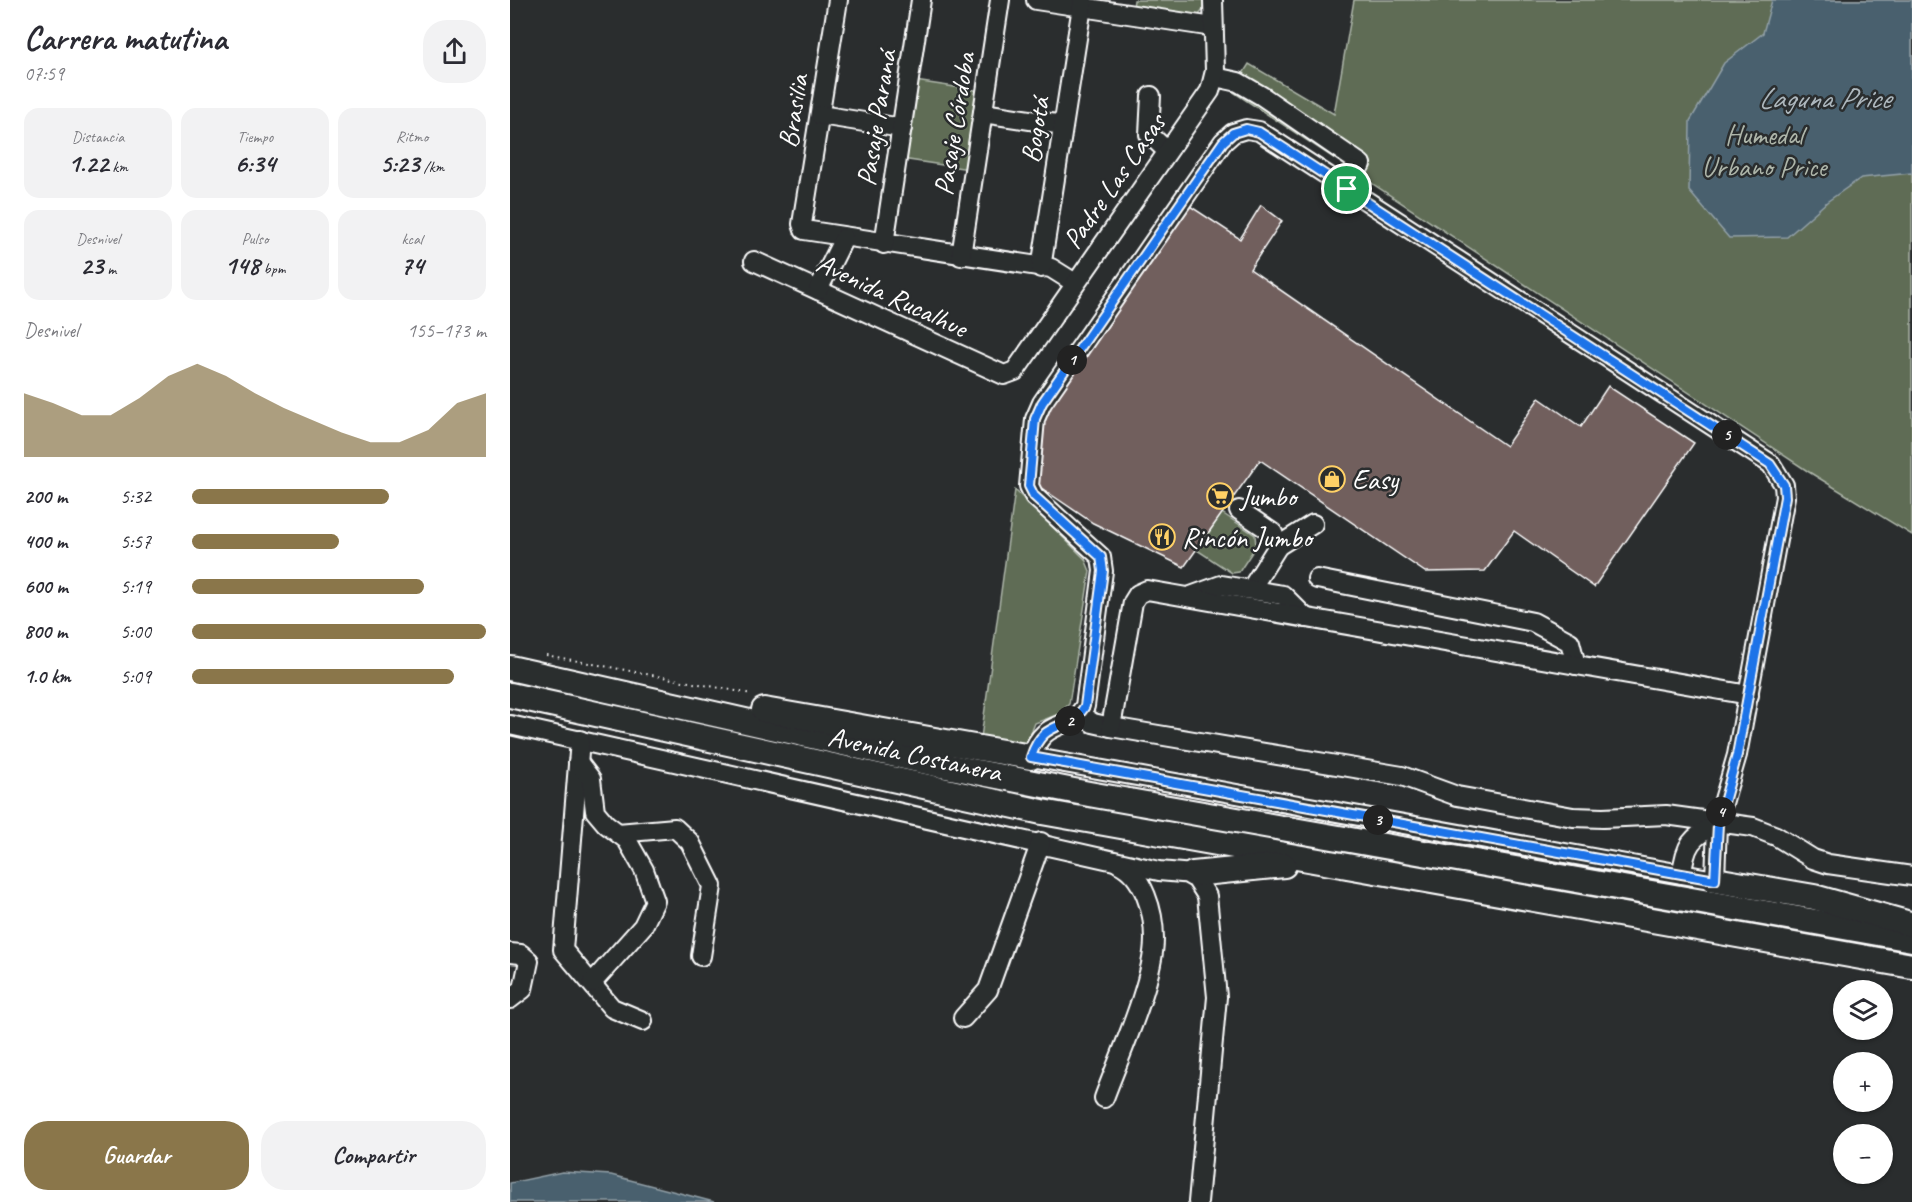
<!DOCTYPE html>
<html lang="es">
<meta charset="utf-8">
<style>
body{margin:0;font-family:Caveat,sans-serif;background:#f2f2f3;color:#2b2b33;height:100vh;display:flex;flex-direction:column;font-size:22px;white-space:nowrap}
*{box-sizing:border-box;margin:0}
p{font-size:20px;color:#7c7c81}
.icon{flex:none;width:33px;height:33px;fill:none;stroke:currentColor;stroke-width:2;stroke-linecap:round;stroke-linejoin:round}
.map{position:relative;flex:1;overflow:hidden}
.panel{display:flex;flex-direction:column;background:#fff;width:510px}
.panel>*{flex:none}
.tools{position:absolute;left:1323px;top:980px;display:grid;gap:12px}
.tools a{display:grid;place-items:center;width:60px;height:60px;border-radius:50%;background:#fff;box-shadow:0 2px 4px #0004;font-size:30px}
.pin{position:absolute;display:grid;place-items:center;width:51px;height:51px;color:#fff;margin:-26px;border:3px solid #fff;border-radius:50%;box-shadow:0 2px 6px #0007}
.km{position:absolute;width:30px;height:30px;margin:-15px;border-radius:50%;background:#222;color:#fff;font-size:16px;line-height:30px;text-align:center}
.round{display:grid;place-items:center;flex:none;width:63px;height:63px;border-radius:24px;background:#f2f2f3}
.headline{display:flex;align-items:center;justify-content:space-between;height:102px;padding:0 24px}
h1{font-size:33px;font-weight:600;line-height:45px}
.metrics{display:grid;grid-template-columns:repeat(3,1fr);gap:9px;height:102px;padding:6px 24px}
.metrics div{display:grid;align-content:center;border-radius:15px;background:#f2f2f3;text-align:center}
.metrics b{font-size:26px;font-weight:600}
.metrics small{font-size:16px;font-weight:400}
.metrics p{font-size:16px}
.chart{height:168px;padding:12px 24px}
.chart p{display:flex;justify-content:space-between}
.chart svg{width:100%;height:108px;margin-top:6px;fill:#8a764a;opacity:.7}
.action{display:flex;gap:12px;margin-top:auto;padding:12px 24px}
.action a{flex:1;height:69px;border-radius:24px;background:#8a764a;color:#fff;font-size:24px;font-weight:600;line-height:69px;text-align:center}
.action a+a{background:#f2f2f3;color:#2b2b33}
ul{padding:0 24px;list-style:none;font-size:20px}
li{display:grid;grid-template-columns:96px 72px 1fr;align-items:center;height:45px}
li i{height:15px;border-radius:8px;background:#8a764a}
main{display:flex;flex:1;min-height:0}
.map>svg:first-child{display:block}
</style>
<main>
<section class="panel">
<div class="headline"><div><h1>Carrera matutina</h1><p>07:59</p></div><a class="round"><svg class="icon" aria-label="share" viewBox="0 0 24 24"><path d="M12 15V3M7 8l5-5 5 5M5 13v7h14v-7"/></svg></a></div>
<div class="metrics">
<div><p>Distancia</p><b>1.22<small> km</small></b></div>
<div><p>Tiempo</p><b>6:34</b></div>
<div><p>Ritmo</p><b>5:23<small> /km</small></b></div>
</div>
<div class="metrics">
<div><p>Desnivel</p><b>23<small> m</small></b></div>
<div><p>Pulso</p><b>148<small> bpm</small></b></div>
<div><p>kcal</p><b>74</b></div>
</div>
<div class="chart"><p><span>Desnivel</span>155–173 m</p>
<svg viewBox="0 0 160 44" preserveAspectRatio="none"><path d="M0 44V18L10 22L20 27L30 27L40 20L50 11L60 6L70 11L80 18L90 24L100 29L110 34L120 38L130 38L140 33L150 22L160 18V44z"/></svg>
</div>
<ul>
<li><b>200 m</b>5:32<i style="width:67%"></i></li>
<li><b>400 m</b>5:57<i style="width:50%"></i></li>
<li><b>600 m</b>5:19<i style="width:79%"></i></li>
<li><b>800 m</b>5:00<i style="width:100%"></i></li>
<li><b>1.0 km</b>5:09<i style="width:89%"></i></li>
</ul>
<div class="action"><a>Guardar</a><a>Compartir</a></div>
</section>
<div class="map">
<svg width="1402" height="1202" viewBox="0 0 1402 1202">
<rect width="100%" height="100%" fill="#2a2d2e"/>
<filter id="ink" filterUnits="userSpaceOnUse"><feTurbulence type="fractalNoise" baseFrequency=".0167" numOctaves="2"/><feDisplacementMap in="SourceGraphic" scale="12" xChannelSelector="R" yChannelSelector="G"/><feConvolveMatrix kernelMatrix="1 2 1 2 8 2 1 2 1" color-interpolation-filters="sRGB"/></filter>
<g filter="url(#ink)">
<g fill="#5e6c54" stroke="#aeb6aa" stroke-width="1.5">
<path d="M624,0H693V10L688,16L623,8Z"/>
<path d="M844,0H1402V535L1299,472L722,91L739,64L824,114Z"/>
<path d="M405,81L471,91L459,169L392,159Z"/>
<path d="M505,490L575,559L580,571L559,704L549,714L525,723L516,746L471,738Z"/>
<path d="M712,513L745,535L746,546L729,572L722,573L687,550Z"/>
</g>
<g fill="#4a616e" stroke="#92a0a8" stroke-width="1.5">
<path d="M1262,0H1402V173L1351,178L1318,201L1277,237L1219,238L1179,191L1180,121L1214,63L1253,33Z"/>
<path d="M52,1172L101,1175L204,1202H0V1183Z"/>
</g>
<path fill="#715e5d" stroke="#fff" stroke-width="1.5" d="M751,205L772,221L740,269L996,446L1029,398L1071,427L1098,386L1184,443L1084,587L1004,531L975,571L915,572L750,460L674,567L583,523L527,485L535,413L680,206L730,239Z"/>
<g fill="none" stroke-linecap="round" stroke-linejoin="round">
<g stroke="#fff" stroke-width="22">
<g id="minor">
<path d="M328,0L292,224L294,230L541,268L565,283"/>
<path d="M526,0L703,27"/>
<path d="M705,77L728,82L752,96L851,164L837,189"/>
<path d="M641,96L639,134L657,151"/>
<path d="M473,113L553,125"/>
<path d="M310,115L392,128"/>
<path d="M736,129L749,131L1261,464L1274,485L1275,497L1227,755L1207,824L1205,880L521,757C534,716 559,733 575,706L593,571L591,557L524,496L519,486L525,419L532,403L713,142L723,133Z"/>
<path d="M374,244L411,0"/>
<path d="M451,256L490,0"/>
<path d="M244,261L494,375L505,371L700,91L705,71L703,0"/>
<path d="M531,268L573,0"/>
<path d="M308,290L334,238"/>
<path d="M729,510L763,533L768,546"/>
<path d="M807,579L1023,622L1060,642L1066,665"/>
<path d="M741,589L768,546L803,524"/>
<path d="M678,597L711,585L773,595L796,618"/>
<path d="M570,715L583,723L601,727L892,776L947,796L1063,817L1093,818L1156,815L1243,827L1266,836L1303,859L1318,864L1402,876"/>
<path d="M0,725L649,871L683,874L697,896L707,997L688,1202"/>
<path d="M601,727L623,602L628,594L637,590L1239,695"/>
<path d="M70,740L53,950L102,1008L133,1021"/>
<path d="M68,762L81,779L85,811L96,824L117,840L134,870L145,901L133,926L82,983"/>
<path d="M108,833L165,828L180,842L202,886L191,956"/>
<path d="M1172,874C1175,845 1181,837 1207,824"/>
<path d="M0,953L11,954L19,961L13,989L0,999"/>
<path d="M453,1018L478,990L531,842"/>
<path d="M594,1098C609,1057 644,981 644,939C644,912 634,875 608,863"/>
</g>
</g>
<g stroke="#fff" stroke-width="28">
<g id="major">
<path d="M0,668L426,764L579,794L1402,939"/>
<path d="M0,695L532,812L1402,966"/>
<path d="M254,710L521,757"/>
<path d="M683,874L774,865"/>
<path d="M1205,880L1304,897L1400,924"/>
</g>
</g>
<path stroke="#fff" stroke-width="2" stroke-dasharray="1.5 4.5" stroke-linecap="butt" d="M36,655L242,694"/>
<use href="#minor" stroke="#2a2d2e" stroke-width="18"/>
<use href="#major" stroke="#2a2d2e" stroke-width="24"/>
</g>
</g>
<g fill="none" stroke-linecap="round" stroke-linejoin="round" filter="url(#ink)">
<g stroke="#fff" stroke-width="12">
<path id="route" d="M736,129L749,132L1260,464L1274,485L1275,497L1227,755L1208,824L1205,880L521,757C534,716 559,734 575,706L593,571L591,557L524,496L519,486L525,419L532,403L713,142L723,133Z"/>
</g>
<use href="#route" stroke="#1a73e8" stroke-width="8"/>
</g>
<defs>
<g id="shop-ring" transform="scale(1.35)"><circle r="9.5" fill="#2a2d2e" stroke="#ffd166" stroke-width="1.5"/><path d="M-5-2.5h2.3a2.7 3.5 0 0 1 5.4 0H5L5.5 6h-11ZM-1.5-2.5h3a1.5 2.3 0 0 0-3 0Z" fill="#ffd166"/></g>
<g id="supermarket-ring" transform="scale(1.35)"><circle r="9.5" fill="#2a2d2e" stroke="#ffd166" stroke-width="1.5"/><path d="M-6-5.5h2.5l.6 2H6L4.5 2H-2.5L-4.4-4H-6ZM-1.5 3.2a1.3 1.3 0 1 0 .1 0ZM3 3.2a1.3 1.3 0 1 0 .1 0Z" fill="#ffd166"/></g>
<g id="restaurant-ring" transform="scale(1.35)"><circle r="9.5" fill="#2a2d2e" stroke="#ffd166" stroke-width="1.5"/><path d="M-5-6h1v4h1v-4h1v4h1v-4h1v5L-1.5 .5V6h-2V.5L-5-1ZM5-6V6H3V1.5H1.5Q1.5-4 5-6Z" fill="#ffd166"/></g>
</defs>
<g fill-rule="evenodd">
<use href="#shop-ring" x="822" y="479"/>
<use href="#supermarket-ring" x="710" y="496"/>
<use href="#restaurant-ring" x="652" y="537"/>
</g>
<g text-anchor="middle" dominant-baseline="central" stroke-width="5" stroke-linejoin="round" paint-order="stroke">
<g font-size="28" fill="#fff" stroke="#2a2d2e">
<text transform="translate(283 111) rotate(-81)">Brasilia</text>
<text transform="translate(366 118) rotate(-81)">Pasaje Paraná</text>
<text transform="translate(444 124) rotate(-81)">Pasaje Córdoba</text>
<text transform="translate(525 130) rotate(-81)">Bogotá</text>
<text transform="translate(604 181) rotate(-55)">Padre Las Casas</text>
<text transform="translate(382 295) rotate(25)">Avenida Rucalhue</text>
<text transform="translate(405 754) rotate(12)">Avenida Costanera</text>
</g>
<g font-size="28" fill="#aeb6aa" stroke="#2a2d2e">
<text x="1254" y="134">Humedal<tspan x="1254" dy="32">Urbano Price</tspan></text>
</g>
<g font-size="28" fill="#fff" stroke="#2a2d2e" text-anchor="start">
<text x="842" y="479">Easy</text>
<text x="730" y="496">Jumbo</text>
<text x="672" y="537">Rincón Jumbo</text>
</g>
<g font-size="30" font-style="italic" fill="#aeb8be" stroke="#2a2d2e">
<text x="1314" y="98">Laguna Price</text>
</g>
</g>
</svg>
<div class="tools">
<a><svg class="icon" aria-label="layers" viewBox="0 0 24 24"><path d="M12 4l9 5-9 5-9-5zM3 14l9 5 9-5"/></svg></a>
<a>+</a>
<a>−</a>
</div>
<div class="pin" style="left:837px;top:189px;background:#1e9e55"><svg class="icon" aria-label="arrive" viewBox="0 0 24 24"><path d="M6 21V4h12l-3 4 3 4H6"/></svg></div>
<b class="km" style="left:562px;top:360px">1</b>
<b class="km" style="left:560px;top:721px">2</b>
<b class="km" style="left:868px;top:820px">3</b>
<b class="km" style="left:1211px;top:812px">4</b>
<b class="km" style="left:1217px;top:435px">5</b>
</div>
</main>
